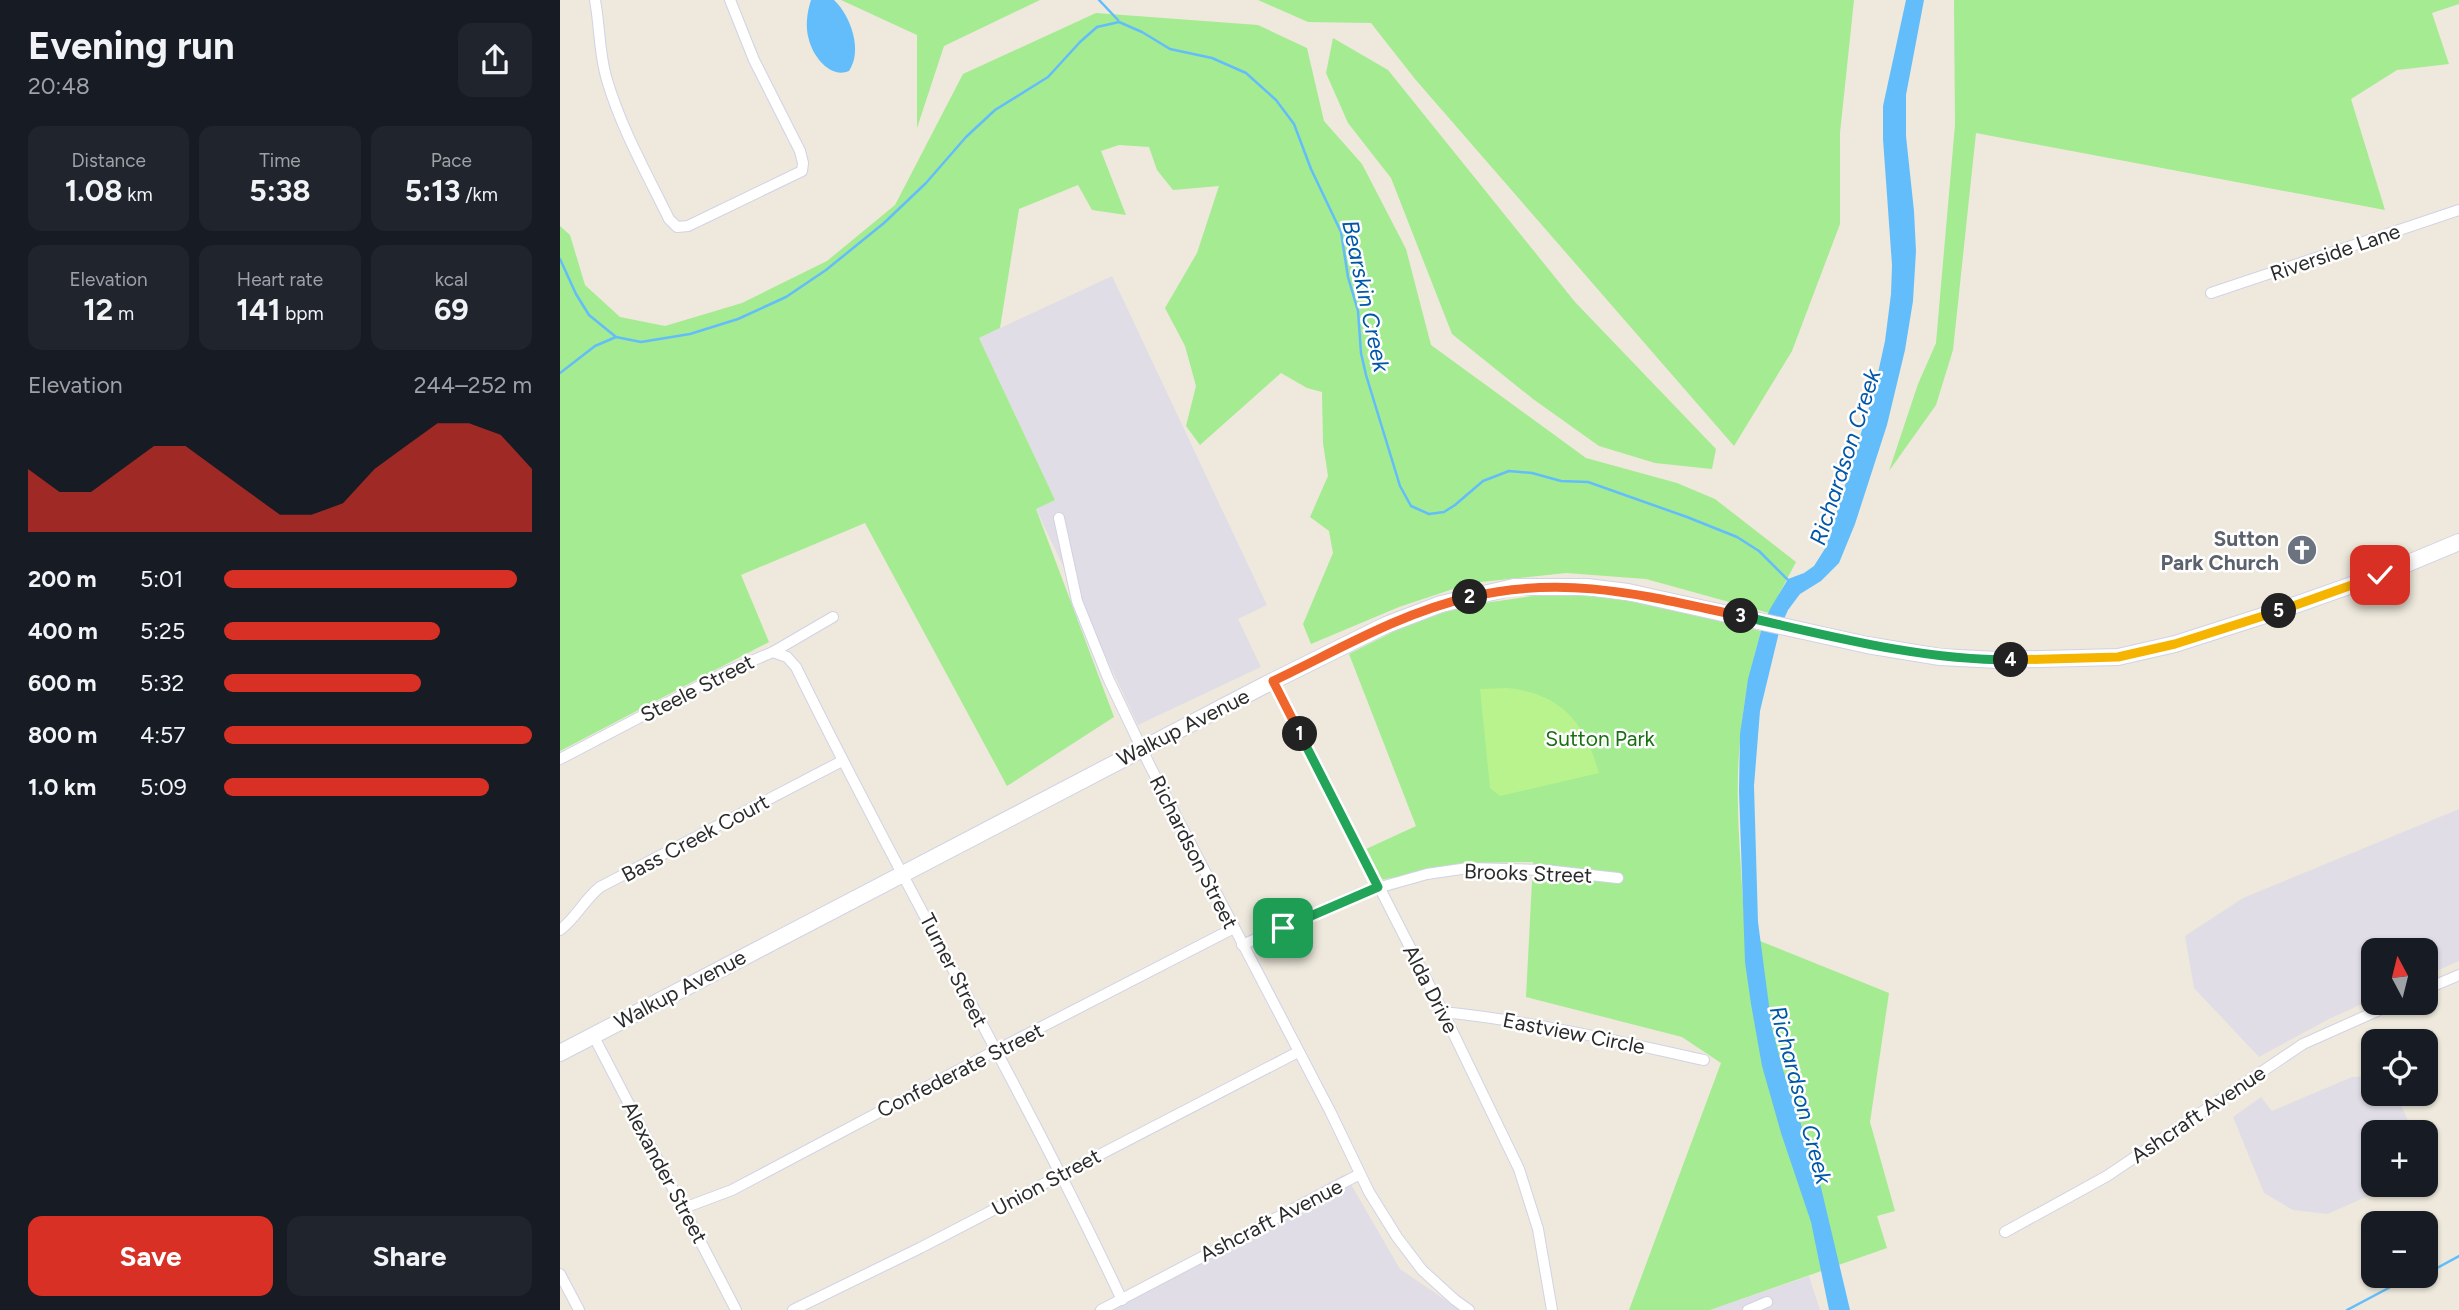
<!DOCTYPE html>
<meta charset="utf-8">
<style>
body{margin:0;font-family:Figtree,sans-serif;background:#20242c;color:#f1f3f6;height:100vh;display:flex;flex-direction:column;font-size:26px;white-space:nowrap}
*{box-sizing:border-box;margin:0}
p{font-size:23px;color:#9ea1a6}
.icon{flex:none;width:38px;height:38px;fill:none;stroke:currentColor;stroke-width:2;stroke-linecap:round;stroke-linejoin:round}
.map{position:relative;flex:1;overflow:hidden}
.sheet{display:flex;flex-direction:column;background:#171b24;width:560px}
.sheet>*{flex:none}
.needle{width:46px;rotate:353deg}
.tools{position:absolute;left:1801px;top:938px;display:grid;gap:14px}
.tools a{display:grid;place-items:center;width:77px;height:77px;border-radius:14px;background:#171b24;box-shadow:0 2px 5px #0004;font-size:35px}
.pin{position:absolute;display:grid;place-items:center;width:60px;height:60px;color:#fff;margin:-30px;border-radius:14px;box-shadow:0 4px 10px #0006}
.km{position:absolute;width:35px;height:35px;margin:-18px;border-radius:50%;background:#222;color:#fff;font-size:19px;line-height:35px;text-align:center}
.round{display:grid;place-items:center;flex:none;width:74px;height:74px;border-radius:14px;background:#20242c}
.head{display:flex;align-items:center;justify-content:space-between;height:119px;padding:0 28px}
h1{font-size:38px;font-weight:700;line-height:52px}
.metrics{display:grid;grid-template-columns:repeat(3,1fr);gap:10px;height:119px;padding:7px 28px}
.metrics div{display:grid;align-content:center;border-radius:14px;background:#20242c;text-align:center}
.metrics b{font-size:30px;font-weight:700}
.metrics small{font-size:19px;font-weight:400}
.metrics p{font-size:19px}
.chart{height:196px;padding:14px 28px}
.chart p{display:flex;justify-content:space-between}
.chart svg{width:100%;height:126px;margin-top:7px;fill:#d93025;opacity:.7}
.action{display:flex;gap:14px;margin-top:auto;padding:14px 28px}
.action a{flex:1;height:80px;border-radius:14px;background:#d93025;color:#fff;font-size:28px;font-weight:700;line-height:80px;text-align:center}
.action a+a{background:#20242c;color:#f1f3f6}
ul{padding:0 28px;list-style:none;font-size:23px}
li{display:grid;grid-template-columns:112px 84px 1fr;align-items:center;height:52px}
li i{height:18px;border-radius:9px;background:#d93025}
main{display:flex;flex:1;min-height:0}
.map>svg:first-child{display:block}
</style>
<main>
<section class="sheet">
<div class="head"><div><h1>Evening run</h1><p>20:48</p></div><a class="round"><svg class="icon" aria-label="share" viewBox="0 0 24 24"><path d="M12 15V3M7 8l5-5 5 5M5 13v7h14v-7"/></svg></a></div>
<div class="metrics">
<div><p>Distance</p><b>1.08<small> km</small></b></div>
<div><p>Time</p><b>5:38</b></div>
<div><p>Pace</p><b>5:13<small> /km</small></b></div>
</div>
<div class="metrics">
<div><p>Elevation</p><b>12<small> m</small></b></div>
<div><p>Heart rate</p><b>141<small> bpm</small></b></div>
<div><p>kcal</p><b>69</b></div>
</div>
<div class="chart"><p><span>Elevation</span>244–252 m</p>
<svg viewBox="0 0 160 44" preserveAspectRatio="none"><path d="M0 44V22L10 30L20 30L30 22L40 14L50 14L60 22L70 30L80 38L90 38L100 34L110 22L120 14L130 6L140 6L150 10L160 22V44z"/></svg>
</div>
<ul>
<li><b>200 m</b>5:01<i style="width:95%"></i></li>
<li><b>400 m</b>5:25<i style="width:70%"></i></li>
<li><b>600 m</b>5:32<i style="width:64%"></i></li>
<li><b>800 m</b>4:57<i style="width:100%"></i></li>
<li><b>1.0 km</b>5:09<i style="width:86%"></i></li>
</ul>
<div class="action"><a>Save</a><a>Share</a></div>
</section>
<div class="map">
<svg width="1899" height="1310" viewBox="0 0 1899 1310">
<rect width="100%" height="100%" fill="#eee9dc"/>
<g fill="#e1dde6">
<path d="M552,276L707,605L678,619L701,667L578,725L476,509L495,500L419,338Z"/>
<path d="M1899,809V961L1866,976V950H1813V999L1769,1019L1699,1057L1634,988L1625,936L1683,898Z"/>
<path d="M1813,1076V1094H1836L1853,1132H1813V1185H1834L1767,1214L1733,1210L1704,1193L1673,1117L1701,1097L1712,1111L1792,1077Z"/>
<path d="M785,1174L840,1269L900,1310H533Z"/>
<path d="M1249,1276L1260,1310H1150Z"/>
</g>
<g fill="#a4eb92">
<path d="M281,0H480L384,46L357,128V35Z"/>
<path d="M698,0H1294L1280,133V224L1232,351L1174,446L855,79L811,23L748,22Z"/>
<path d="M1394,0H1899V4L1872,13L1889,64L1837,70L1791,99L1825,210L1416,133L1393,350L1376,405L1329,471L1358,384L1376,343L1395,125Z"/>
<path d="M536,13L698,25L747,48L764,121L802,164L846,249L871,345L1026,458L1117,483L1155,499L1236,562L1209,613L1086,579L1006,573L911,583L839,607L751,644L743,624L773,553L769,531L750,517L768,476L763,443L762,392L747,388L721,373L640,445L626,426L636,386L625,346L605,308L637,253L659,186L613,190L597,170L589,147L559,145L541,151L566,215L532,210L518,185L459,209L440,328L419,338L495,500L476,509L554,717L447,786L305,523L181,575L209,642L0,751V226L10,235L25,285L60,317L105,326L182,303L267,261L335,205L403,74Z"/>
<path d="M773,38L828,70L1015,302L1156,449L1152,469L1095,463L1039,446L973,399L892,334L831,178L788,123L766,73Z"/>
<path d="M987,594L1061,598L1201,631C1192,664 1184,697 1181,731C1173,798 1182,868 1185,935L1329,993L1310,1122L1335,1211L1317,1216L1327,1248L1150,1310H1069L1161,1063L1122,1037L966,997L973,862L913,863L820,880L804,850L856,826L789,654L861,618L918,604Z"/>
</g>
<path fill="#b9f38d" d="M947,688C1002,694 1024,722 1039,773L940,796L930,788L920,689Z"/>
<g fill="#64bdfb">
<path d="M251,0H274C291,16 303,51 289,71C270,79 253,56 249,40C245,27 247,12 251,0Z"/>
<path d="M1346,0H1364L1346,95V136L1354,211L1356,251L1353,301L1345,350L1327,425L1295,524L1279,563L1261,581L1240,594L1228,610L1220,628L1200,711L1194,786L1198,922L1212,1028L1223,1070L1259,1179L1290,1310H1269L1251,1222L1221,1133L1202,1066L1191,1004L1185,962L1179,791L1180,734L1188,679L1201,631L1210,609L1228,579L1244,573L1254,566L1266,547L1314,391L1325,341L1331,294L1332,265L1323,139V106Z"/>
</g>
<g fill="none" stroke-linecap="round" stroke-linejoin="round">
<g stroke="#64bdfb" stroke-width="2.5">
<path d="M539,0L558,20"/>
<path d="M0,259L16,294L29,315L56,337L81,342L130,334L178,319L226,297L266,270L324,223L366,183L406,137L435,110L488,77L520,42L537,27L559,22L582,32L610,49L652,58L686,73L716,100L734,124L751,169L781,232L788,277L798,311L801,353L806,375L840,486L851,506L869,514L884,512L895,505L923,481L949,471L972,473L1001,481L1028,482L1127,517L1177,537L1199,551L1230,582"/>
<path d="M0,373L35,346L56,337"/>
<path d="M1866,1274L1899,1256"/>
<path d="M1787,1310L1838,1283L1860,1276"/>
</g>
<g stroke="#d1d2e5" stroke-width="12">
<g id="street">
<path d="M35,0C40,27 39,54 47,80C61,128 87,174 109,219L117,227L128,226L242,171L243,163L240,151L194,60L170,0"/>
<path d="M1651,293L1899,210"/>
<path d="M499,518L517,601L548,678L590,766L770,1111L809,1192L837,1237L862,1270L895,1300L909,1310"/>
<path d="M213,652L227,657L236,667C340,880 461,1085 562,1300"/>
<path d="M714,681L883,1012L959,1169L978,1229L992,1310"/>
<path d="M0,759L168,671L213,652L273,617"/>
<path d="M0,930C16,918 24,900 40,887L282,761"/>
<path d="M682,945L803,892L867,874L908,868L984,870L1058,878"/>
<path d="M1866,989L1899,975"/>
<path d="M883,1012C971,1021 1058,1041 1144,1060"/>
<path d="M33,1035L176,1310"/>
<path d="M124,1208L172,1190L427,1055L674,928"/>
<path d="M1445,1232L1547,1176L1743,1044L1835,1003"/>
<path d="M0,1274L19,1310"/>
<path d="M233,1310L360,1248L738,1052"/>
<path d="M541,1310L800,1174"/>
<path d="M1188,1310L1207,1302"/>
</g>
</g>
<g stroke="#d1d2e5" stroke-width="18">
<path id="secondary" d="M0,1053L703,686L826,625L881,604L954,587H1027L1068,592L1307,645L1380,657L1438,660L1558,657L1615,644L1718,611L1820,575L1899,542"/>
</g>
<use href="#street" stroke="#fff" stroke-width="10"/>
<use href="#secondary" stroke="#fff" stroke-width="16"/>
</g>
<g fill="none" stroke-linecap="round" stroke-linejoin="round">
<g stroke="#fff" stroke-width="14">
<path id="split-1" d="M723,928L818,887L740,734"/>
</g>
<g stroke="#fff" stroke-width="14">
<path id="split-2" d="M740,734L713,681C778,650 840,613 910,597"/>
</g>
<g stroke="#fff" stroke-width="14">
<path id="split-3" d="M910,597C1009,574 1085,596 1181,616"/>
</g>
<g stroke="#fff" stroke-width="14">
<path id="split-4" d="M1181,616C1271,636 1359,660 1451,660"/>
</g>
<g stroke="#fff" stroke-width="14">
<path id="split-5" d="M1451,660L1558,657L1615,644L1719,611"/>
</g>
<g stroke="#fff" stroke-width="14">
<path id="split-6" d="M1719,611L1820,575"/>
</g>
<use href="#split-1" stroke="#22a559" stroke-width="9"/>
<use href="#split-2" stroke="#f0652b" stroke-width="9"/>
<use href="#split-3" stroke="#f0652b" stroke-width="9"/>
<use href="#split-4" stroke="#22a559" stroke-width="9"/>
<use href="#split-5" stroke="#f5b400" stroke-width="9"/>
<use href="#split-6" stroke="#f5b400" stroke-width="9"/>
</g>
<defs>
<g id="church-disc" transform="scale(1.575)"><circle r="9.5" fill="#6b7280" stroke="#fff"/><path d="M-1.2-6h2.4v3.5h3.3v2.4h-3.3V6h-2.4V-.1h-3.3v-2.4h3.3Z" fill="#fff"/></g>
</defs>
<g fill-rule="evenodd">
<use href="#church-disc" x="1742" y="550"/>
</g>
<g text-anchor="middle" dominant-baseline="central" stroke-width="5" stroke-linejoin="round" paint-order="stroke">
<g font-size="21" fill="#2b2b2b" stroke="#fff">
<text transform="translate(1775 252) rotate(-19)">Riverside Lane</text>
<text transform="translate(137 688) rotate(-27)">Steele Street</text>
<text transform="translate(623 727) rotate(-27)">Walkup Avenue</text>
<text transform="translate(135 838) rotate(-28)">Bass Creek Court</text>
<text transform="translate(634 852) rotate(63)">Richardson Street</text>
<text transform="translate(968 873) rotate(2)">Brooks Street</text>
<text transform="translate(394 970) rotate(63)">Turner Street</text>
<text transform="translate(120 989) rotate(-28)">Walkup Avenue</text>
<text transform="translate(871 989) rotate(63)">Alda Drive</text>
<text transform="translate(1014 1033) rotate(11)">Eastview Circle</text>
<text transform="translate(400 1070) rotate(-27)">Confederate Street</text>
<text transform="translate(1638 1114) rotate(-34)">Ashcraft Avenue</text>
<text transform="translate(105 1172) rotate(62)">Alexander Street</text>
<text transform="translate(486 1182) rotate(-28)">Union Street</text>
<text transform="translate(711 1220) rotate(-27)">Ashcraft Avenue</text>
</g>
<g font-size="21" font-weight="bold" fill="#5b616d" stroke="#fff" text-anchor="end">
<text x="1719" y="538">Sutton<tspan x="1719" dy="24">Park Church</tspan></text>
</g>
<g font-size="21" fill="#197013" stroke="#fff">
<text x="1040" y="738">Sutton Park</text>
</g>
<g font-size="23" font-style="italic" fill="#0057aa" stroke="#fff">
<text transform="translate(806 296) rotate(78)">Bearskin Creek</text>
<text transform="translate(1285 457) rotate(-72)">Richardson Creek</text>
<text transform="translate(1241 1095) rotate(75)">Richardson Creek</text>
</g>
</g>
</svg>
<div class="tools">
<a><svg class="needle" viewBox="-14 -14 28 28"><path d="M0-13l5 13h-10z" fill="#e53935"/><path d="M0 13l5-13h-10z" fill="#9ea1a6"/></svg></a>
<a><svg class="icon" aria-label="locate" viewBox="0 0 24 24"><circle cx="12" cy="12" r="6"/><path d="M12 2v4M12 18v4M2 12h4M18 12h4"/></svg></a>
<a>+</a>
<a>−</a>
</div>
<div class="pin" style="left:723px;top:928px;background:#1e9e55"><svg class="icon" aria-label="arrive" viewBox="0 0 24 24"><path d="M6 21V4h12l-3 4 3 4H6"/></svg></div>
<div class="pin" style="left:1820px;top:575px;background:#d93025"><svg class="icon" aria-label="check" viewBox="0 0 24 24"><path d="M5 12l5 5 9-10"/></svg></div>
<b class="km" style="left:740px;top:734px">1</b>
<b class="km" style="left:910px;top:597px">2</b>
<b class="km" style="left:1181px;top:616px">3</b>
<b class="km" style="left:1451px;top:660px">4</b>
<b class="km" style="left:1719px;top:611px">5</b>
</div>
</main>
